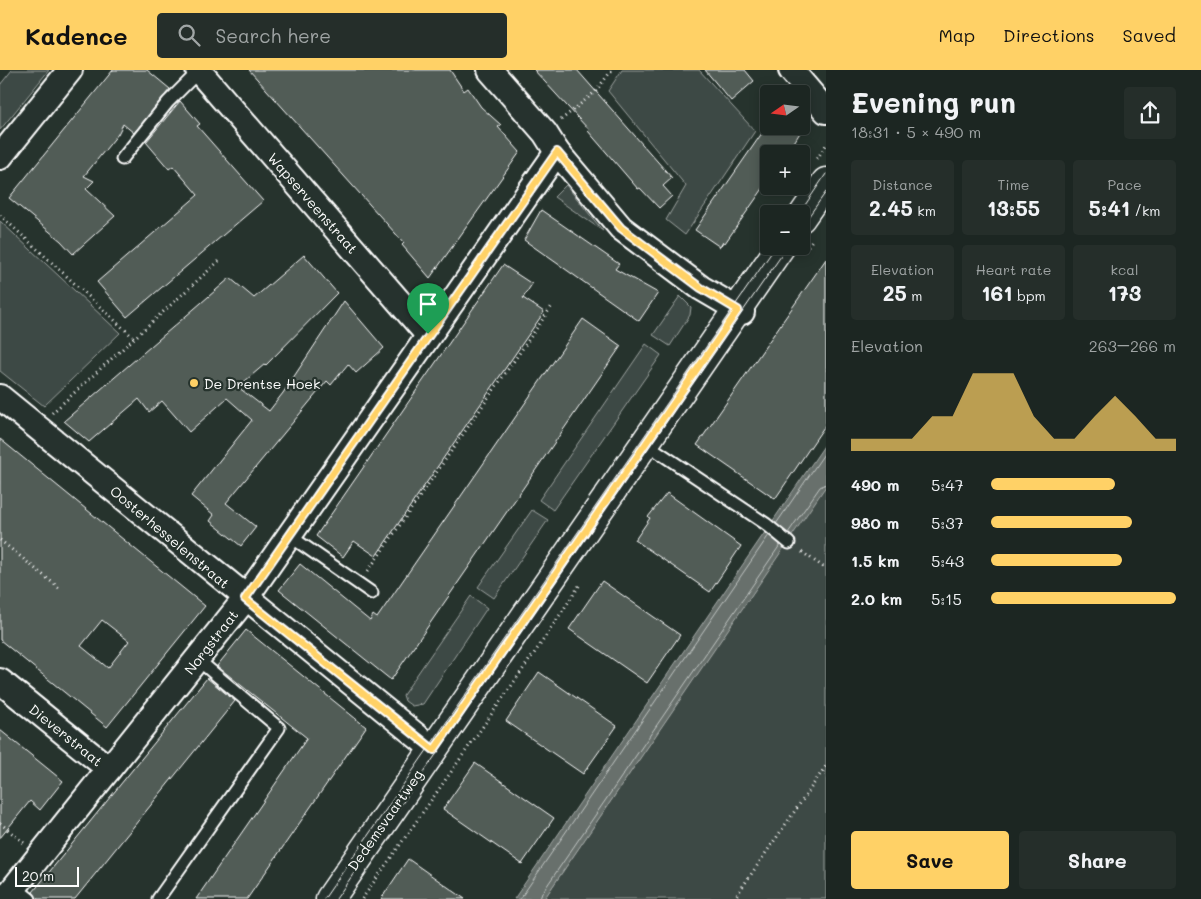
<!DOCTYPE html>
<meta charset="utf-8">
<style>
body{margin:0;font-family:Mali,sans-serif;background:#252e2a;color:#f1f3f6;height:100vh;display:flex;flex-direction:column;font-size:19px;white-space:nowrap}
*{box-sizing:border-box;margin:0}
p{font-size:16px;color:#a0a5a5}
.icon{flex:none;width:28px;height:28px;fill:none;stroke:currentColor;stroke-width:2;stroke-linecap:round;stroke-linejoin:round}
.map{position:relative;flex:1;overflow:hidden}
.drawer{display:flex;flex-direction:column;background:#1c2622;width:375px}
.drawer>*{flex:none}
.needle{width:32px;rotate:256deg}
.buttons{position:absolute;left:760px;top:15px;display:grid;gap:10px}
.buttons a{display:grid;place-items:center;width:50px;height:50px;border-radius:5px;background:#1c2622;box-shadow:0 2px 12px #0003,0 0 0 1px #3a4340;font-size:25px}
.scale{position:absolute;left:15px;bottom:12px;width:64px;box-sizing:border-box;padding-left:5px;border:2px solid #fff;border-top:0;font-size:14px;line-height:18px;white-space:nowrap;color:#fff;-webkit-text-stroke:4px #26332d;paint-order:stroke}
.pin{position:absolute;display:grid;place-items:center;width:42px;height:42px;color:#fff;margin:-51px -21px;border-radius:50% 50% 50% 0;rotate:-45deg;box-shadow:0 0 5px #0007}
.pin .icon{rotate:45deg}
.round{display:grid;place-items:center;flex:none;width:52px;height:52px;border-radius:5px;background:#252e2a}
.head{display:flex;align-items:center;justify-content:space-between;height:85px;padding:0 25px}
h1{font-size:28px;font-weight:700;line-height:38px}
.stats{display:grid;grid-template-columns:repeat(3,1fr);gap:8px;height:85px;padding:5px 25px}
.stats div{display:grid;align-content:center;border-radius:5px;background:#252e2a;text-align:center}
.stats b{font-size:21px;font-weight:700}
.stats small{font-size:14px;font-weight:400}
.stats p{font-size:14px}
.chart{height:140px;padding:10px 25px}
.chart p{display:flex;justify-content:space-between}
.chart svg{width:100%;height:90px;margin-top:5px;fill:#ffd166;opacity:.7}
.action{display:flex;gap:10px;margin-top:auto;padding:10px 25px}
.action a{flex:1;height:58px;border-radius:5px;background:#ffd166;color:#111;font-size:20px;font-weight:700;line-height:58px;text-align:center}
.action a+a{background:#252e2a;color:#f1f3f6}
ul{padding:0 25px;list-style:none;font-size:16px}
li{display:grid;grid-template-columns:80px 60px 1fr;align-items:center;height:38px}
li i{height:12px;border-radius:6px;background:#ffd166}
header{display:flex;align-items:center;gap:30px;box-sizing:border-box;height:70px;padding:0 25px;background:#ffd166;color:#111}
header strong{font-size:24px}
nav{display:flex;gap:28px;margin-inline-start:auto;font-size:18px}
.search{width:350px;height:45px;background:#252e2a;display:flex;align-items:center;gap:12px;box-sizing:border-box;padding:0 18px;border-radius:5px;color:#a0a5a5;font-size:19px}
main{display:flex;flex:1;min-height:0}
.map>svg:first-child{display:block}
</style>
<header>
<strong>Kadence</strong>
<div class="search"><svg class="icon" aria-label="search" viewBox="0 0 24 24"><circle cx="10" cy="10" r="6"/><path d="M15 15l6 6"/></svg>Search here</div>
<nav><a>Map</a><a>Directions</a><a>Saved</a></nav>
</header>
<main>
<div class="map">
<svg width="826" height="829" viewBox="0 0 826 829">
<rect width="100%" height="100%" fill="#26332d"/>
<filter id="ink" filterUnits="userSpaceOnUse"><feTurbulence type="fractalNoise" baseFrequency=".02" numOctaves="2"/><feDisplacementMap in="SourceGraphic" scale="10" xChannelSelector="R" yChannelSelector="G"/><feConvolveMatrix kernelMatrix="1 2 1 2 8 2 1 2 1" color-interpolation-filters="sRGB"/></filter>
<g filter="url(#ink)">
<g fill="#3e4944" stroke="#9ea4a2">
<path d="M12,0H49L0,60V15Z"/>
<path d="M622,0H699L755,61L685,165L666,150L686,116L608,21Z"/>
<path d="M566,115L603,161L554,127Z"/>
<path d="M0,151L120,263L44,336L0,301Z"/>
<path d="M680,226L691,237L690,245L670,276L653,265Z"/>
<path d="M646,274L661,285L553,440L539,430Z"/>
<path d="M826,415V829H544L546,826Z"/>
<path d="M532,440L548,450L494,528L478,517Z"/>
<path d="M471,526L487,538L423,634L412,636L405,631L403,625Z"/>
</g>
<path fill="#67706c" stroke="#a4a9a7" d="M826,373V416L544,829H514Z"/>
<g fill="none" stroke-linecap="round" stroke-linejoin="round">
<g stroke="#c2c6c4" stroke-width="1">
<path d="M776,454L826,381"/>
<path d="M788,463L820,417L826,414"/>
<path d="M520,829L769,465"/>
<path d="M540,829L542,823L780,475"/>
</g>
</g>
<g fill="#515c57" stroke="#fff" fill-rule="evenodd">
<path d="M113,0H147L170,19L134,63L123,54L118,64L84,106L94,111L86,119L115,146L73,184L61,171L9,128Z"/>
<path d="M249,0H450L464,21L468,18L481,37L501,55L498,57L520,82L430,208L402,175L404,173Z"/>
<path d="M534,0H577L672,108L663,116L672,126L659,138L640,118L638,119L588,61L589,60Z"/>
<path d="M705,0H745L754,11L731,31Z"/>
<path d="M180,31L200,54L197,56L263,131L127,247L97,212L198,125L173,96L169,99L146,72Z"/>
<path d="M769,53V56H804L787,84H769V110L725,173L723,172L720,177L695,160Z"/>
<path d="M541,140L619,194L615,199L658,223L639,251L524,170Z"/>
<path d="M304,185L337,223L266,295L265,294L238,317L269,341L283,323L344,231L384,278L356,303L348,294L331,315L327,311L226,433L256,457L241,476L210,451L214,445L191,426L252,350L227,328L189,362L162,331L149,342L139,329L89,372L64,351L230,208L254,228Z"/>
<path d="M826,189V354L775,429L697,375Z"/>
<path d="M503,195L532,214L523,228L544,242L376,486L354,471L343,487L316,466Z"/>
<path d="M583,249L621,276L391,610L279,520L300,494L370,551L373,545L377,548Z"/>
<path d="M0,369L205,536L107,657L0,570ZM102,550L129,571L108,598L81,576Z"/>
<path d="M667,423L741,476L710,522L635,470L650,448L648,447Z"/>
<path d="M602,511L680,565L647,613L569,559Z"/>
<path d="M246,560L366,657L247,829H196L307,668L217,596Z"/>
<path d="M539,602L617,656L583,704L506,651Z"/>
<path d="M207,608L235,631L75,829H37L33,822Z"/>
<path d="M0,660L63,711L40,740L30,731L0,768Z"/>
<path d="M475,693L554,748L522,794L443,739Z"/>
<path d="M408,789L465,829H381Z"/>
</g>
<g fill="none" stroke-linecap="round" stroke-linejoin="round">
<g stroke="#fff" stroke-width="15">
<g id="service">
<path d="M122,89L168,32L199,1"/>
<path d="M645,373L766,454L789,473"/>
<path d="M290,466L372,523"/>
<path d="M15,817L30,829"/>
<path d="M158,829L279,658L197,589"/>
</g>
</g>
<g stroke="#fff" stroke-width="28">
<g id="minor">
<path d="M198,0L428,265"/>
<path d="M490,0L545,63L557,82L621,158L701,218L742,242"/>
<path d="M791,0L826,41"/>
<path d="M0,87L70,0"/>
<path d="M0,327L434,680"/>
<path d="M0,611L109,699"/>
<path d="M5,829L245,529L557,82"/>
</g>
</g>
<g stroke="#fff" stroke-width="31">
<g id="tertiary">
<path d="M801,148L826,112"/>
<path d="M330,829L781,176"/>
</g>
</g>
<g stroke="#fff" stroke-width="3" stroke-dasharray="1 4" stroke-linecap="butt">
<path d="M561,50L595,22L612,0"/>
<path d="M817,89L826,75"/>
<path d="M0,145L134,268"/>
<path d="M805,180L813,169"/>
<path d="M52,343L219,191"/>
<path d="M0,470L59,518"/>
<path d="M802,482L826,499"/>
<path d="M368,501L552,236"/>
<path d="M0,753L24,773"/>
<path d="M362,829L540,575L581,513"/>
<path d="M734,829L826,696"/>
</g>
<use href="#service" stroke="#26332d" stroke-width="11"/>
<use href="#minor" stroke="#26332d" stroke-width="24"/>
<use href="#tertiary" stroke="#26332d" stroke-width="28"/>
<g stroke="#fff" stroke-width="1">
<path d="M799,144L826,104"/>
<path d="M801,157L826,122"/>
<path d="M324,829L776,176"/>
<path d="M336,829L788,176"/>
</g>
</g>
</g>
<g fill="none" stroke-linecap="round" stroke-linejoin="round" filter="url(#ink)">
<g stroke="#fff" stroke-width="10">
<path id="route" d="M557,82L621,158L701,218L738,240L434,680L245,529Z"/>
</g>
<use href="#route" stroke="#ffd166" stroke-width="6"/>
</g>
<circle fill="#ffd166" stroke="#26332d" stroke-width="2" cx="194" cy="313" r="5"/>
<g text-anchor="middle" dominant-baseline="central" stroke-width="4.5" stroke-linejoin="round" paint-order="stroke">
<g font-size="14" fill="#fff" stroke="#26332d">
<text transform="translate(313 133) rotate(49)">Wapserveenstraat</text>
<text transform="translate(170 467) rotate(40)">Oosterhesselenstraat</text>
<text transform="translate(211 572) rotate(-52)">Norgstraat</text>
<text transform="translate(66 665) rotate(39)">Dieverstraat</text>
<text transform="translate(385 750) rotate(-55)">Dedemsvaartweg</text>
</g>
<g font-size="14" fill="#fff" stroke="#26332d" text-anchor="start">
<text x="204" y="313">De Drentse Hoek</text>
</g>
</g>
</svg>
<div class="buttons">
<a><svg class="needle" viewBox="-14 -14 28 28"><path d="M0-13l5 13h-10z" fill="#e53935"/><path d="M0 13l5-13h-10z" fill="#a0a5a5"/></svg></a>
<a>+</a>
<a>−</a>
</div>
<div class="scale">20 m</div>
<div class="pin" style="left:428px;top:264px;background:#1e9e55"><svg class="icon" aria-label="arrive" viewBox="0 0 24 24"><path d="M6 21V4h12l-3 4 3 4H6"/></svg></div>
</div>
<section class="drawer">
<div class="head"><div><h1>Evening run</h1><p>18:31 · 5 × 490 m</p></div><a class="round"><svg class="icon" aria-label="share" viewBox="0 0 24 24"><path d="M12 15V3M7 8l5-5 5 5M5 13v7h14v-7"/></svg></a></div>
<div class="stats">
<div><p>Distance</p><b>2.45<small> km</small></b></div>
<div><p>Time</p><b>13:55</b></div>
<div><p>Pace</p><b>5:41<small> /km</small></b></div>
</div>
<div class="stats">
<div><p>Elevation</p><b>25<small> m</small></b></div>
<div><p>Heart rate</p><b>161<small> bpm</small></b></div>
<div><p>kcal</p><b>173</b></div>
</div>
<div class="chart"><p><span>Elevation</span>263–266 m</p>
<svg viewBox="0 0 160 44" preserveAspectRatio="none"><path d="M0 44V38L10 38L20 38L30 38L40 27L50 27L60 6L70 6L80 6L90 27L100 38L110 38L120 27L130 17L140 27L150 38L160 38V44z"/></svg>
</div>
<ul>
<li><b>490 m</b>5:47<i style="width:67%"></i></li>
<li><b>980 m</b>5:37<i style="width:76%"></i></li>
<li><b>1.5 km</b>5:43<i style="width:71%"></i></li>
<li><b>2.0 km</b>5:15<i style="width:100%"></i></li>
</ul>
<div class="action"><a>Save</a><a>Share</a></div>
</section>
</main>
